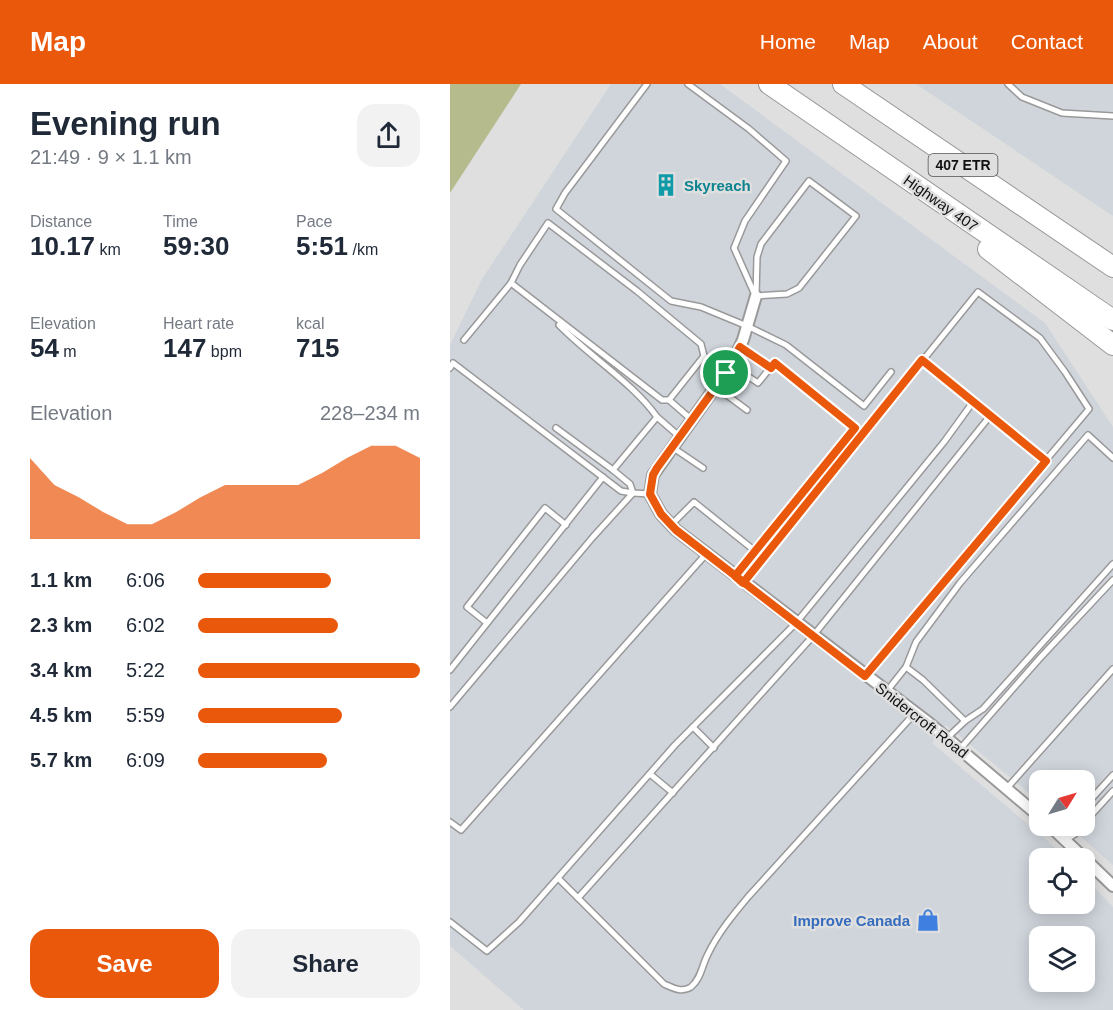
<!DOCTYPE html>
<meta charset="utf-8">
<style>
body{margin:0;font-family:Arial,sans-serif;background:#f2f2f3;color:#1f2937;height:100vh;display:flex;flex-direction:column;font-size:22px;white-space:nowrap}
*{box-sizing:border-box;margin:0}
p{font-size:20px;color:#747a83}
.icon{flex:none;width:33px;height:33px;fill:none;stroke:currentColor;stroke-width:2;stroke-linecap:round;stroke-linejoin:round}
.map{position:relative;flex:1;overflow:hidden}
.sheet{display:flex;flex-direction:column;background:#fff;width:450px}
.sheet>*{flex:none}
.needle{width:39px;rotate:53deg}
.controls{position:absolute;left:579px;top:686px;display:grid;gap:12px}
.controls a{display:grid;place-items:center;width:66px;height:66px;border-radius:12px;background:#fff;box-shadow:0 3px 15px #0003;font-size:30px}
.pin{position:absolute;display:grid;place-items:center;width:51px;height:51px;color:#fff;margin:-26px;border:3px solid #fff;border-radius:50%;box-shadow:0 2px 6px #0007}
.round{display:grid;place-items:center;flex:none;width:63px;height:63px;border-radius:18px;background:#f2f2f3}
.overview{display:flex;align-items:center;justify-content:space-between;height:102px;padding:0 30px}
h1{font-size:33px;font-weight:700;line-height:45px}
.stats{display:grid;grid-template-columns:repeat(3,1fr);gap:9px;height:102px;padding:6px 30px}
.stats div{display:grid;align-content:center}
.stats b{font-size:26px;font-weight:700}
.stats small{font-size:16px;font-weight:400}
.stats p{font-size:16px}
.chart{height:168px;padding:12px 30px}
.chart p{display:flex;justify-content:space-between}
.chart svg{width:100%;height:108px;margin-top:6px;fill:#ea580c;opacity:.7}
.cta{display:flex;gap:12px;margin-top:auto;padding:12px 30px}
.cta a{flex:1;height:69px;border-radius:18px;background:#ea580c;color:#fff;font-size:24px;font-weight:700;line-height:69px;text-align:center}
.cta a+a{background:#f2f2f3;color:#1f2937}
ul{padding:0 30px;list-style:none;font-size:20px}
li{display:grid;grid-template-columns:96px 72px 1fr;align-items:center;height:45px}
li i{height:15px;border-radius:8px;background:#ea580c}
header{display:flex;align-items:center;gap:36px;box-sizing:border-box;height:84px;padding:0 30px;background:#ea580c;color:#fff}
header strong{font-size:28px}
nav{display:flex;gap:33px;margin-inline-start:auto;font-size:21px}
main{display:flex;flex:1;min-height:0}
.map>svg:first-child{display:block}
</style>
<header>
<strong>Map</strong>
<nav><a>Home</a><a>Map</a><a>About</a><a>Contact</a></nav>
</header>
<main>
<section class="sheet">
<div class="overview"><div><h1>Evening run</h1><p>21:49 · 9 × 1.1 km</p></div><a class="round"><svg class="icon" aria-label="share" viewBox="0 0 24 24"><path d="M12 15V3M7 8l5-5 5 5M5 13v7h14v-7"/></svg></a></div>
<div class="stats">
<div><p>Distance</p><b>10.17<small> km</small></b></div>
<div><p>Time</p><b>59:30</b></div>
<div><p>Pace</p><b>5:51<small> /km</small></b></div>
</div>
<div class="stats">
<div><p>Elevation</p><b>54<small> m</small></b></div>
<div><p>Heart rate</p><b>147<small> bpm</small></b></div>
<div><p>kcal</p><b>715</b></div>
</div>
<div class="chart"><p><span>Elevation</span>228–234 m</p>
<svg viewBox="0 0 160 44" preserveAspectRatio="none"><path d="M0 44V11L10 22L20 27L30 33L40 38L50 38L60 33L70 27L80 22L90 22L100 22L110 22L120 17L130 11L140 6L150 6L160 11V44z"/></svg>
</div>
<ul>
<li><b>1.1 km</b>6:06<i style="width:60%"></i></li>
<li><b>2.3 km</b>6:02<i style="width:63%"></i></li>
<li><b>3.4 km</b>5:22<i style="width:100%"></i></li>
<li><b>4.5 km</b>5:59<i style="width:65%"></i></li>
<li><b>5.7 km</b>6:09<i style="width:58%"></i></li>
</ul>
<div class="cta"><a>Save</a><a>Share</a></div>
</section>
<div class="map">
<svg width="663" height="926" viewBox="0 0 663 926">
<rect width="100%" height="100%" fill="#dfdfe0"/>
<g fill="#d0d5dc" fill-rule="evenodd">
<path d="M161,0H270L595,239L663,343V781L617,741H634V696H590L589,717L496,641L482,659L600,759L615,774H590V819H634L635,794L663,823V926H74L0,862V261L32,195ZM590,852H634V897H590Z"/>
<path d="M466,0H663V132Z"/>
</g>
<path fill="#b6bb8e" d="M0,0H71L0,109Z"/>
<g fill="none" stroke-linecap="round" stroke-linejoin="round">
<g stroke="#99999a" stroke-width="8">
<g id="service">
<path d="M197,0L115,109L106,125L221,217L251,223L297,242L336,261L414,322L441,288"/>
<path d="M238,0L299,45L336,77L295,137L284,164L305,211"/>
<path d="M558,0L572,13L612,29L663,32"/>
<path d="M359,97L406,132L349,204L337,210L306,212L307,173L311,160Z"/>
<path d="M61,199L212,316H219"/>
<path d="M109,241C139,272 183,299 207,333"/>
<path d="M14,256L61,199L70,181L98,139L187,207L251,260L254,272"/>
<path d="M290,263L321,284"/>
<path d="M472,276L540,332"/>
<path d="M281,281L308,299L325,278L405,344L305,467"/>
<path d="M0,284L3,279L171,407L183,409"/>
<path d="M266,303L297,326"/>
<path d="M242,336L219,316L254,272L276,289"/>
<path d="M106,344L163,386"/>
<path d="M222,363L253,384"/>
<path d="M200,410L183,409L180,400L163,386L207,333L230,353"/>
<path d="M221,441L244,418L305,467L285,491"/>
<path d="M293,499L528,208L590,254L615,288L639,325L416,590"/>
<path d="M37,539L17,523L95,424L116,441"/>
<path d="M456,583L473,596L515,637"/>
<path d="M0,586L153,393"/>
<path d="M437,607L456,583L466,558L510,499L638,351L663,374"/>
<path d="M0,623L143,453L183,409"/>
<path d="M465,629L298,813C283,831 268,849 258,870C252,881 251,895 241,903C232,909 223,904 214,900L128,814L363,552L540,332L596,377"/>
<path d="M243,643L264,664"/>
<path d="M497,654L515,637L533,625L663,480"/>
<path d="M510,665L590,574L663,496"/>
<path d="M200,690L223,709"/>
<path d="M557,704L663,585"/>
<path d="M634,723L663,691"/>
<path d="M0,738L11,746L257,469"/>
<path d="M634,739L663,707"/>
<path d="M615,756L625,750L633,741"/>
<path d="M615,756L620,741"/>
<path d="M108,794L128,814"/>
<path d="M0,838L37,867L69,838L225,661L346,539L494,358L523,318"/>
</g>
</g>
<g stroke="#99999a" stroke-width="14">
<g id="minor">
<path d="M306,212L293,256L283,278L203,391L200,410L211,430L226,446L479,639L590,733"/>
<path d="M599,741L634,774"/>
<path d="M634,774L663,802"/>
</g>
</g>
<g stroke="#99999a" stroke-width="22">
<g id="motorway">
<path d="M319,0L663,236"/>
<path d="M393,0L663,183"/>
<path d="M538,165L663,261"/>
</g>
</g>
<use href="#service" stroke="#fff" stroke-width="5"/>
<use href="#minor" stroke="#fff" stroke-width="10"/>
<use href="#motorway" stroke="#fff" stroke-width="20"/>
</g>
<g fill="none" stroke-linecap="round" stroke-linejoin="round">
<g stroke="#fff" stroke-width="12">
<path id="route" d="M276,289L207,384L203,391L200,410L211,430L226,446L415,592L596,377L472,276L293,499L285,492L405,344L325,279L321,284L290,263L276,289"/>
</g>
<use href="#route" stroke="#ea580c" stroke-width="8"/>
</g>
<defs>
<g id="building-bare" transform="scale(1.8)"><path d="M-4-6H4V6H1V3H-1V6H-4ZM-2.5-4.3h1.7v1.8h-1.7ZM.8-4.3h1.7v1.8H.8ZM-2.5-1h1.7V.8h-1.7ZM.8-1h1.7V.8H.8Z" fill="#0f9aa8" stroke="#dfdfe0" stroke-width="2.5" paint-order="stroke"/></g>
<g id="shop-bare" transform="scale(1.8)"><path d="M-5-2.5h2.3a2.7 3.5 0 0 1 5.4 0H5L5.5 6h-11ZM-1.5-2.5h3a1.5 2.3 0 0 0-3 0Z" fill="#3f7fe0" stroke="#dfdfe0" stroke-width="2.5" paint-order="stroke"/></g>
</defs>
<g fill-rule="evenodd">
<use href="#building-bare" x="216" y="101"/>
<use href="#shop-bare" x="478" y="836"/>
</g>
<g text-anchor="middle" dominant-baseline="central" stroke-width="5" stroke-linejoin="round" paint-order="stroke">
<rect fill="#dfdfe0" stroke="#4f4f4f" stroke-width="1.5" x="478.5" y="70" width="69" height="22" rx="4.5"/>
<g font-size="14" font-weight="bold" fill="#111">
<text x="513" y="81">407 ETR</text>
</g>
<g font-size="15" font-weight="bold" fill="#0d838f" stroke="#dfdfe0" text-anchor="start">
<text x="234" y="101">Skyreach</text>
</g>
<g font-size="15" fill="#111" stroke="#dfdfe0">
<text transform="translate(491 119) rotate(35)">Highway 407</text>
<text transform="translate(472 636) rotate(38)">Snidercroft Road</text>
</g>
<g font-size="15" font-weight="bold" fill="#366cbe" stroke="#dfdfe0" text-anchor="end">
<text x="460" y="836">Improve Canada</text>
</g>
</g>
</svg>
<div class="controls">
<a><svg class="needle" viewBox="-14 -14 28 28"><path d="M0-13l5 13h-10z" fill="#e53935"/><path d="M0 13l5-13h-10z" fill="#747a83"/></svg></a>
<a><svg class="icon" aria-label="locate" viewBox="0 0 24 24"><circle cx="12" cy="12" r="6"/><path d="M12 2v4M12 18v4M2 12h4M18 12h4"/></svg></a>
<a><svg class="icon" aria-label="layers" viewBox="0 0 24 24"><path d="M12 4l9 5-9 5-9-5zM3 14l9 5 9-5"/></svg></a>
</div>
<div class="pin" style="left:276px;top:289px;background:#1e9e55"><svg class="icon" aria-label="arrive" viewBox="0 0 24 24"><path d="M6 21V4h12l-3 4 3 4H6"/></svg></div>
</div>
</main>
